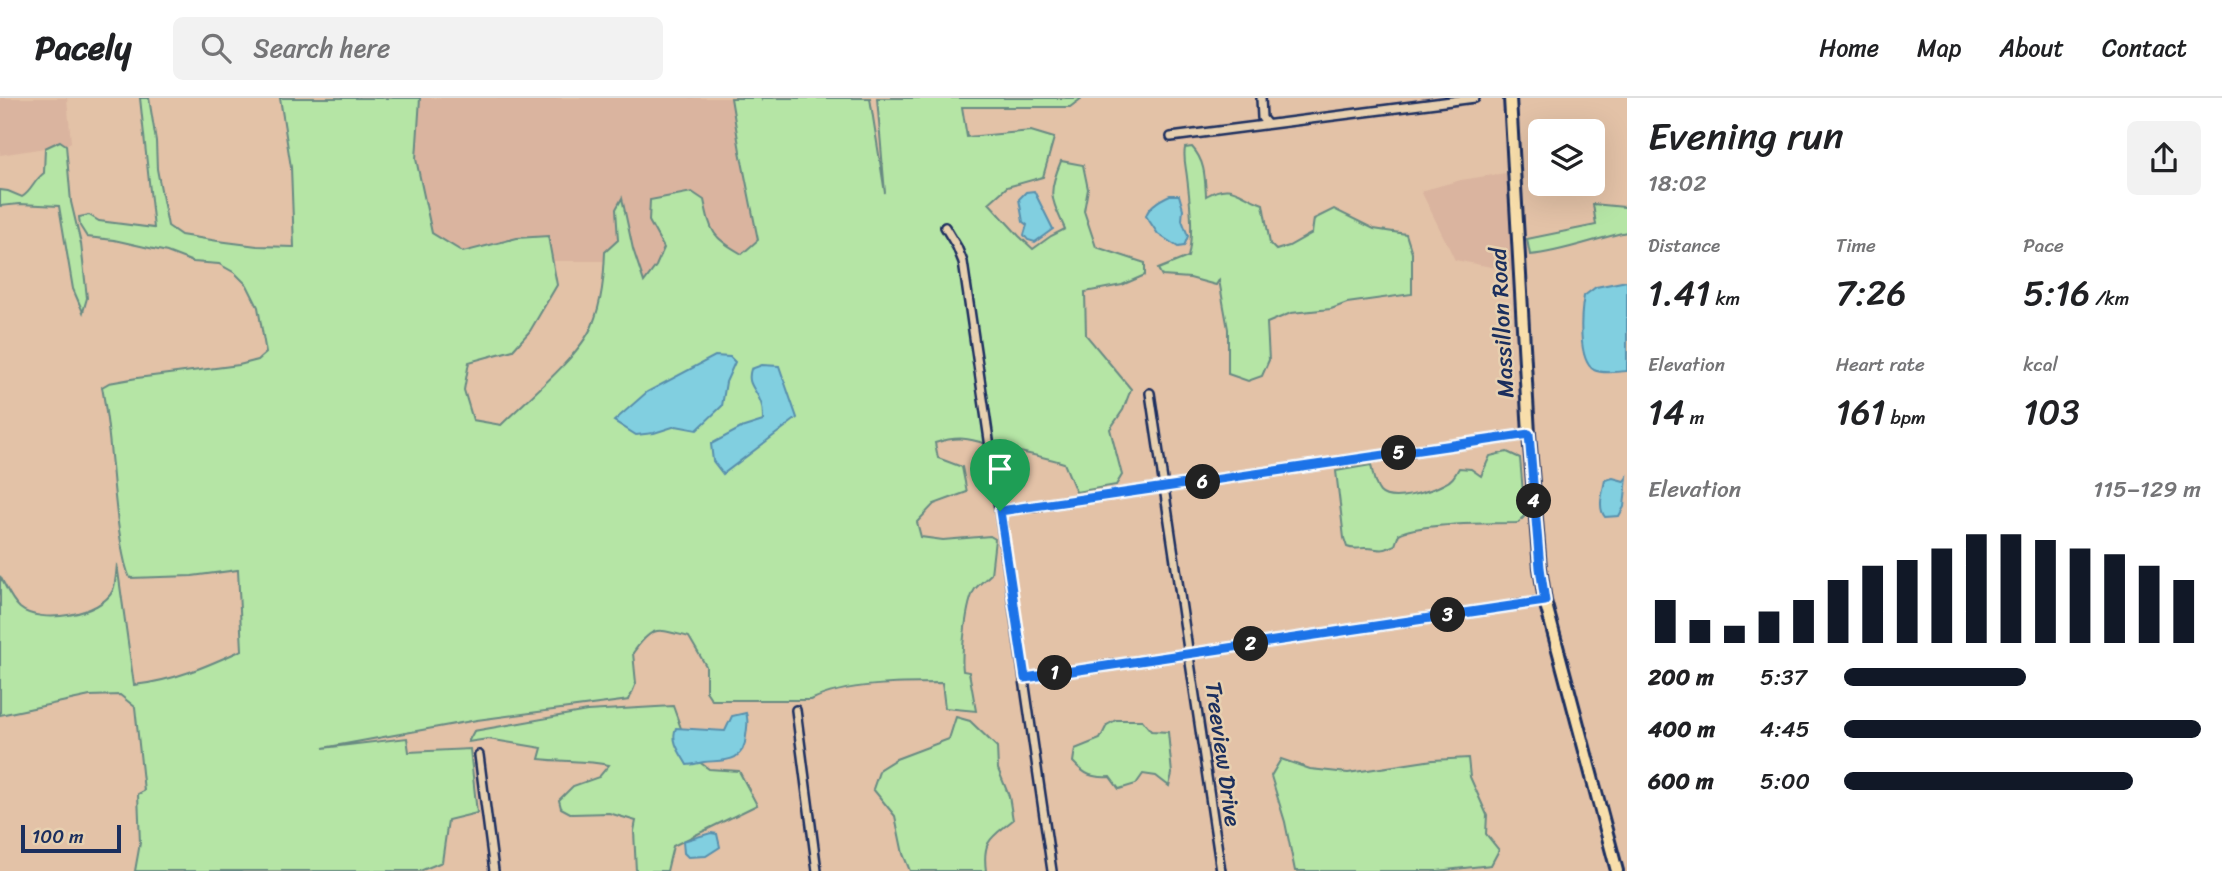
<!DOCTYPE html>
<meta charset="utf-8">
<style>
body{margin:0;font-family:Sriracha,sans-serif;background:#f2f2f2;color:#202124;height:100vh;display:flex;flex-direction:column;font-size:26px;white-space:nowrap}
*{box-sizing:border-box;margin:0}
p{font-size:23px;color:#757577}
.icon{flex:none;width:38px;height:38px;fill:none;stroke:currentColor;stroke-width:2;stroke-linecap:round;stroke-linejoin:round}
.map{position:relative;flex:1;overflow:hidden}
.side{display:flex;flex-direction:column;background:#fff;width:595px}
.side>*{flex:none}
.tools{position:absolute;left:1528px;top:21px;display:grid;gap:14px}
.tools a{display:grid;place-items:center;width:77px;height:77px;border-radius:10px;background:#fff;box-shadow:0 7px 28px #0002;font-size:35px}
.scale{position:absolute;left:21px;bottom:18px;width:100px;box-sizing:border-box;padding-left:7px;border:4px solid #1b2f5e;border-top:0;font-size:19px;line-height:24px;white-space:nowrap;color:#1b2f5e;-webkit-text-stroke:5px #e7d0b0;paint-order:stroke}
.pin{position:absolute;display:grid;place-items:center;width:60px;height:60px;color:#fff;margin:-72px -30px;border-radius:50% 50% 50% 0;rotate:-45deg;box-shadow:0 0 7px #0007}
.pin .icon{rotate:45deg}
.km{position:absolute;width:35px;height:35px;margin:-18px;border-radius:50%;background:#222;color:#fff;font-size:19px;line-height:35px;text-align:center}
.round{display:grid;place-items:center;flex:none;width:74px;height:74px;border-radius:10px;background:#f2f2f2}
.headline{display:flex;align-items:center;justify-content:space-between;height:119px;padding:0 21px}
h1{font-size:38px;font-weight:600;line-height:52px}
.figures{display:grid;grid-template-columns:repeat(3,1fr);gap:10px;height:119px;padding:7px 21px}
.figures div{display:grid;align-content:center}
.figures b{font-size:35px;font-weight:600}
.figures small{font-size:19px;font-weight:400}
.figures p{font-size:19px}
.chart{height:196px;padding:14px 21px}
.chart p{display:flex;justify-content:space-between}
.chart svg{width:100%;height:126px;margin-top:7px;stroke:#111827;stroke-width:6}
ul{padding:0 21px;list-style:none;font-size:23px}
li{display:grid;grid-template-columns:112px 84px 1fr;align-items:center;height:52px}
li i{height:18px;border-radius:9px;background:#111827}
header{display:flex;align-items:center;gap:42px;box-sizing:border-box;height:98px;padding:0 35px;background:#fff;border-bottom:2px solid #e0e0e0}
header strong{font-size:33px}
nav{display:flex;gap:38px;margin-inline-start:auto;font-size:24px}
.search{width:490px;height:63px;background:#f2f2f2;display:flex;align-items:center;gap:18px;box-sizing:border-box;padding:0 24px;border-radius:10px;color:#757577;font-size:26px}
main{display:flex;flex:1;min-height:0}
.map>svg:first-child{display:block}
</style>
<header>
<strong>Pacely</strong>
<div class="search"><svg class="icon" aria-label="search" viewBox="0 0 24 24"><circle cx="10" cy="10" r="6"/><path d="M15 15l6 6"/></svg>Search here</div>
<nav><a>Home</a><a>Map</a><a>About</a><a>Contact</a></nav>
</header>
<main>
<div class="map">
<svg width="1627" height="773" viewBox="0 0 1627 773">
<rect width="100%" height="100%" fill="#e3c2a7"/>
<filter id="ink" filterUnits="userSpaceOnUse"><feTurbulence type="fractalNoise" baseFrequency=".0143" numOctaves="2"/><feDisplacementMap in="SourceGraphic" scale="14" xChannelSelector="R" yChannelSelector="G"/><feConvolveMatrix kernelMatrix="1 2 1 2 8 2 1 2 1" color-interpolation-filters="sRGB"/></filter>
<g filter="url(#ink)">
<g fill="#dab49f">
<path d="M0,0H67L71,44L66,47L60,43L45,50L0,57Z"/>
<path d="M420,0H731L740,53L758,142L742,156L728,148L711,133L704,102L649,123L664,150L656,168L644,185L633,151L616,111L618,143L605,154V163H553L548,139L517,140L463,154L432,135L416,61Z"/>
<path d="M1512,74L1517,174L1455,162L1421,93L1461,82Z"/>
</g>
<g fill="#b5e5a5" stroke="#688a82" stroke-width="2">
<path d="M140,0H149L156,43L157,71L168,128L181,137L218,143L257,148L294,149L291,69L280,0H420L416,61L432,135L463,154L517,140L548,138L557,187L530,233L513,252L469,264L464,292L473,322L501,327C527,301 578,260 592,228C602,204 604,179 605,154L618,142L616,111L622,100L633,151L644,184L656,168L664,150L649,123L650,102L692,94L704,102C711,135 712,139 742,156L758,142L740,53L731,0H761L762,2L763,0H870L885,95L877,0H1082L1070,9H962L967,39L1031,33L1054,40L1043,79L1007,89L989,105L1019,138L1033,151L1051,138L1065,131C1051,99 1047,97 1061,63L1083,67L1088,91L1084,113L1096,149L1145,165V177L1122,187L1085,194L1086,237L1131,291L1123,312L1110,331L1122,377L1116,387L1076,394L1064,365C1044,359 1025,355 1005,351C975,344 967,335 935,345L938,360L962,369L967,394L934,406L917,424L921,439L943,442L990,438L995,441L991,476C986,481 979,486 975,491C966,504 961,557 963,573L969,574L976,613L945,610L942,585C905,585 844,585 811,602H712L706,593V568L689,539C657,531 653,526 633,555L636,585L629,602L477,622L323,650L407,640L409,654L470,651L477,715L448,722L442,764L420,773H135L140,745L138,696L144,693L135,609L120,597L90,598L0,617V478C6,489 11,502 20,510C40,527 102,517 113,492C116,485 116,474 117,466L134,587C173,583 207,568 242,552L238,472L192,478L130,480C123,465 122,449 119,432C112,384 111,336 102,289L109,285L137,280L239,267L258,262L266,255L258,209L247,187L235,175L219,166L193,164L167,154L114,142L87,139L80,128L79,119L89,117L99,123L154,130Z"/>
<path d="M60,43L66,47L71,104L81,146L87,200L83,214L73,191L59,108L20,106L0,108V92L8,93L22,99C32,93 34,82 44,75L45,50Z"/>
<path d="M1192,49C1205,63 1205,79 1206,98C1232,83 1237,97 1263,106L1270,146L1276,152L1289,148L1312,135L1314,121L1334,111L1374,131L1406,136L1412,155V196L1347,205L1331,211L1291,215L1267,225L1269,262L1262,278L1248,283L1228,276V231L1219,182L1216,187L1190,180L1162,178L1158,171L1188,159C1194,134 1190,105 1187,79C1186,69 1183,60 1185,50Z"/>
<path d="M1593,106L1624,109L1627,106V134C1594,141 1563,154 1530,157L1527,141L1596,127Z"/>
<path d="M1507,354L1520,360L1525,418L1518,425C1493,425 1419,425 1399,436L1395,447C1378,455 1381,450 1365,450C1357,450 1354,452 1347,449L1344,440L1336,373L1371,367C1373,376 1374,387 1380,394C1391,406 1431,393 1444,386C1452,383 1455,377 1459,370L1471,371L1481,378L1490,358Z"/>
<path d="M673,608L691,658L709,671L739,673L757,707L673,748L667,773H636L634,733L636,723L609,715L572,716L561,710L559,702L573,688L599,679L609,667C586,662 563,664 539,661L542,650L488,641L468,644L474,633L587,613Z"/>
<path d="M956,619L970,623L997,649L998,671L1009,698L1013,722C991,740 982,742 986,773H910L903,756L895,718L873,691L880,671L896,661L949,641Z"/>
<path d="M1116,622H1142L1151,633L1168,634L1172,676L1169,688L1156,678L1143,676L1136,686L1119,691L1110,679C1092,680 1085,677 1073,664L1075,651L1100,641L1107,627Z"/>
<path d="M1468,660L1470,679L1487,717L1486,736L1499,752L1491,767L1437,773H1295L1285,724L1271,678L1281,661L1310,671L1348,675L1433,662Z"/>
</g>
<g fill="#81cfe0" stroke="#588fac" stroke-width="2">
<path d="M1034,93L1053,131L1035,144L1028,142L1024,137L1027,127L1023,124L1019,101L1026,94Z"/>
<path d="M1170,97H1179L1183,111L1182,122L1188,138L1184,148L1178,149L1158,136L1146,118C1149,107 1161,101 1170,97Z"/>
<path d="M1627,183V273C1618,274 1602,276 1594,272C1577,262 1581,214 1584,198L1596,189Z"/>
<path d="M715,258L730,259L735,264L726,284L722,308L697,332L676,328L654,335L636,337L614,323L647,294Z"/>
<path d="M762,267L779,268L797,320L723,376L713,363L711,346L741,330L763,323C763,318 763,310 761,305C756,290 746,287 751,271Z"/>
<path d="M1627,379L1624,409L1619,418L1605,419C1597,409 1603,394 1605,382L1613,380L1624,383Z"/>
<path d="M746,615C749,623 747,629 746,638C744,665 725,662 704,664C698,665 693,667 687,667C681,656 670,643 676,630L725,633L732,618Z"/>
<path d="M711,735L717,736L720,749L706,758L688,759L684,755L683,743Z"/>
</g>
<g fill="none" stroke-linecap="round" stroke-linejoin="round">
<g stroke="#1b2f5e" stroke-width="12">
<g id="minor">
<path d="M1261,0L1262,20L1267,26"/>
<path d="M1171,39L1475,0"/>
<path d="M945,129L957,149L963,164L1052,773"/>
<path d="M1150,295L1221,773"/>
<path d="M1000,413L1529,336"/>
<path d="M1025,580L1545,503"/>
<path d="M796,612L817,773"/>
<path d="M479,657L494,773"/>
</g>
</g>
<g stroke="#1b2f5e" stroke-width="16">
<path id="primary" d="M1510,0L1529,336L1540,470L1545,503L1617,773"/>
</g>
<use href="#minor" stroke="#e7d0b0" stroke-width="7"/>
<use href="#primary" stroke="#f8deab" stroke-width="10"/>
</g>
</g>
<g fill="none" stroke-linecap="round" stroke-linejoin="round" filter="url(#ink)">
<g stroke="#fff" stroke-width="14">
<path id="route" d="M1529,336L1540,470L1545,503L1025,580L1000,413Z"/>
</g>
<use href="#route" stroke="#1a73e8" stroke-width="9"/>
</g>
<g text-anchor="middle" dominant-baseline="central" stroke-width="5" stroke-linejoin="round" paint-order="stroke">
<g font-size="23" fill="#1b2f5e" stroke="#e7d0b0">
<text transform="translate(1502 225) rotate(-93)">Massillon Road</text>
<text transform="translate(1223 656) rotate(82)">Treeview Drive</text>
</g>
</g>
</svg>
<div class="tools">
<a><svg class="icon" aria-label="layers" viewBox="0 0 24 24"><path d="M12 4l9 5-9 5-9-5zM3 14l9 5 9-5"/></svg></a>
</div>
<div class="scale">100 m</div>
<div class="pin" style="left:1000px;top:413px;background:#1e9e55"><svg class="icon" aria-label="arrive" viewBox="0 0 24 24"><path d="M6 21V4h12l-3 4 3 4H6"/></svg></div>
<b class="km" style="left:1055px;top:575px">1</b>
<b class="km" style="left:1251px;top:546px">2</b>
<b class="km" style="left:1448px;top:517px">3</b>
<b class="km" style="left:1534px;top:403px">4</b>
<b class="km" style="left:1399px;top:355px">5</b>
<b class="km" style="left:1203px;top:384px">6</b>
</div>
<section class="side">
<div class="headline"><div><h1>Evening run</h1><p>18:02</p></div><a class="round"><svg class="icon" aria-label="share" viewBox="0 0 24 24"><path d="M12 15V3M7 8l5-5 5 5M5 13v7h14v-7"/></svg></a></div>
<div class="figures">
<div><p>Distance</p><b>1.41<small> km</small></b></div>
<div><p>Time</p><b>7:26</b></div>
<div><p>Pace</p><b>5:16<small> /km</small></b></div>
</div>
<div class="figures">
<div><p>Elevation</p><b>14<small> m</small></b></div>
<div><p>Heart rate</p><b>161<small> bpm</small></b></div>
<div><p>kcal</p><b>103</b></div>
</div>
<div class="chart"><p><span>Elevation</span>115–129 m</p>
<svg viewBox="0 0 160 44" preserveAspectRatio="none"><path d="M5 44V29M15 44V36M25 44V38M35 44V33M45 44V29M55 44V22M65 44V17M75 44V15M85 44V11M95 44V6M105 44V6M115 44V8M125 44V11M135 44V13M145 44V17M155 44V22"/></svg>
</div>
<ul>
<li><b>200 m</b>5:37<i style="width:51%"></i></li>
<li><b>400 m</b>4:45<i style="width:100%"></i></li>
<li><b>600 m</b>5:00<i style="width:81%"></i></li>
</ul>
</section>
</main>
